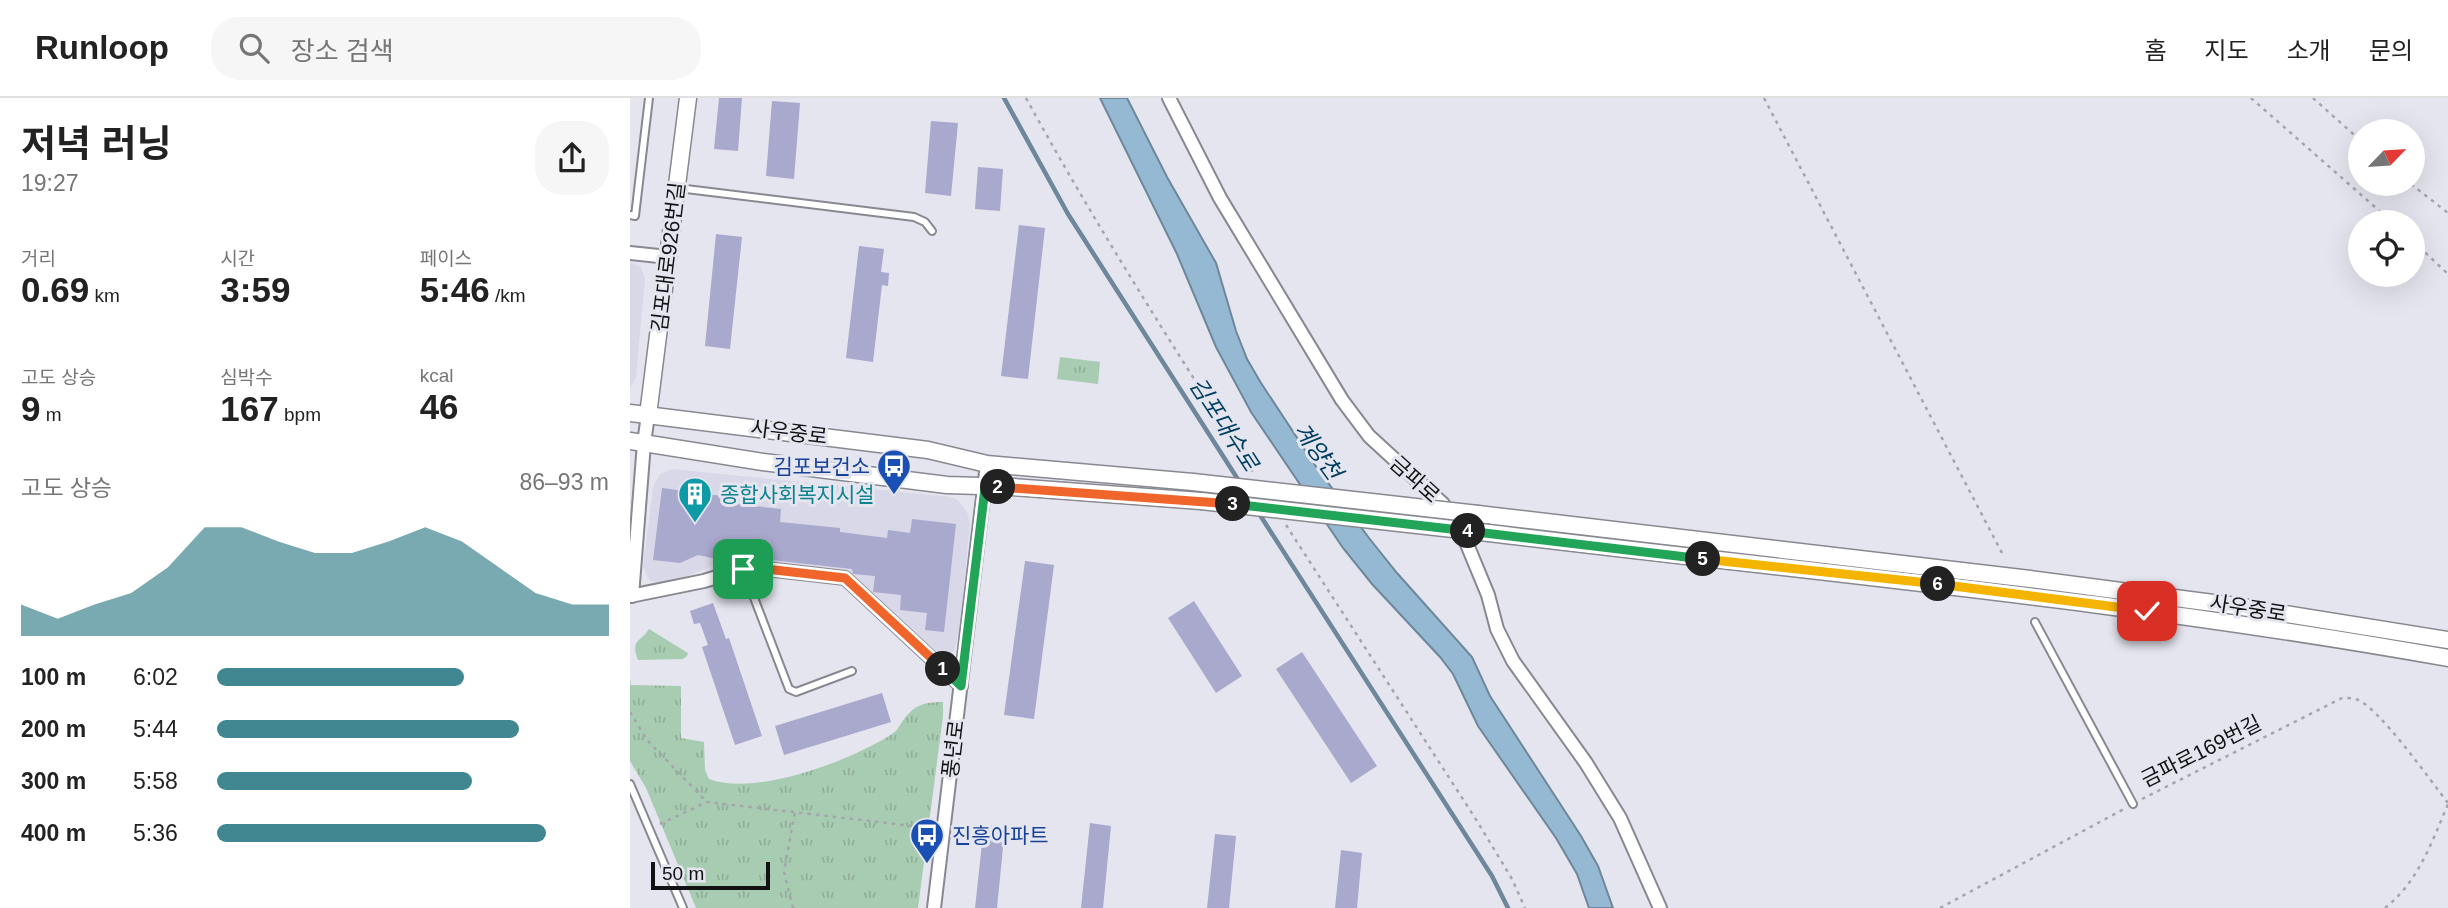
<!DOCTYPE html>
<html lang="ko">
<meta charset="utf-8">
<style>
body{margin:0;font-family:Helvetica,"Noto Sans KR",sans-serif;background:#f6f6f6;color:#222;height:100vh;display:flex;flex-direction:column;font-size:26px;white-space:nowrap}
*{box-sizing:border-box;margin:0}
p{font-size:23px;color:#767676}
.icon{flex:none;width:38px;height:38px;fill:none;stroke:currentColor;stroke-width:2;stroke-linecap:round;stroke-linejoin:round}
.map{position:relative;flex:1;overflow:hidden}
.details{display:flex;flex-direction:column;background:#fff;width:630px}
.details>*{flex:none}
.needle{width:46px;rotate:65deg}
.controls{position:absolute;left:1718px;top:21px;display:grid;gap:14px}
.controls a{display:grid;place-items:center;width:77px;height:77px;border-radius:50%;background:#fff;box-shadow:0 7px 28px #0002;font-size:35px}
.scale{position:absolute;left:21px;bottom:18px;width:119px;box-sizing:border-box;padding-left:7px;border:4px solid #121215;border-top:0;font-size:19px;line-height:24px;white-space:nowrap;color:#121215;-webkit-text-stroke:5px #e5e5ef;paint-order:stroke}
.pin{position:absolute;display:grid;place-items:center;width:60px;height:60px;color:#fff;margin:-30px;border-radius:14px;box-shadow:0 4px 10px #0006}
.km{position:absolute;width:35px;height:35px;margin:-18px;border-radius:50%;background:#222;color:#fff;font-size:19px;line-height:35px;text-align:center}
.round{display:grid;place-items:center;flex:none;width:74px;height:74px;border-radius:28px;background:#f6f6f6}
.summary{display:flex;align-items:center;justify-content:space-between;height:119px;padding:0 21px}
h1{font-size:38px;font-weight:700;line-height:52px}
.metrics{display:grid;grid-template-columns:repeat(3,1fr);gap:10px;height:119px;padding:7px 21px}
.metrics div{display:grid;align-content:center}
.metrics b{font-size:35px;font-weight:700}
.metrics small{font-size:19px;font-weight:400}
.metrics p{font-size:19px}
.chart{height:196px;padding:14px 21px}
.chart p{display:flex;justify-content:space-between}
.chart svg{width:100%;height:126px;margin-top:7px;fill:#418791;opacity:.7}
ul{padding:0 21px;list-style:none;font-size:23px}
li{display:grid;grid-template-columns:112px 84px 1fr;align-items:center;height:52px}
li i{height:18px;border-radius:9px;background:#418791}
header{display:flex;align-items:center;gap:42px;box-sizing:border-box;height:98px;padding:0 35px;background:#fff;border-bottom:2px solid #e0e0e0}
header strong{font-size:33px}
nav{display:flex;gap:38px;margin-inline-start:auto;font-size:24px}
.search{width:490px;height:63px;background:#f6f6f6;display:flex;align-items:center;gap:18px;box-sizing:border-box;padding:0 24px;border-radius:28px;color:#767676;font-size:26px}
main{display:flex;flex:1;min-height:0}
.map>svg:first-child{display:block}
</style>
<header>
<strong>Runloop</strong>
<div class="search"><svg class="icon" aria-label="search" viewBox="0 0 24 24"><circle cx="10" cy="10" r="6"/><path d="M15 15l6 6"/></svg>장소 검색</div>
<nav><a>홈</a><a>지도</a><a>소개</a><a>문의</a></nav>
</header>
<main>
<section class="details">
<div class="summary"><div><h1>저녁 러닝</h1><p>19:27</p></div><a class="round"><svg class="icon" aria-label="share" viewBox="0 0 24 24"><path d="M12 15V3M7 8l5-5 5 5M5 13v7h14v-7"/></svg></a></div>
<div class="metrics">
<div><p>거리</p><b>0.69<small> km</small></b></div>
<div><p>시간</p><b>3:59</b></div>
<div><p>페이스</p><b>5:46<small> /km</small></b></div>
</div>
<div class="metrics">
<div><p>고도 상승</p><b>9<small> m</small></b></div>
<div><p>심박수</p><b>167<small> bpm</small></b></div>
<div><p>kcal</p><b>46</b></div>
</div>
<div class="chart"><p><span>고도 상승</span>86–93 m</p>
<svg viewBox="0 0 160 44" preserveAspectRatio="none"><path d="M0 44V33L10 38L20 33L30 29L40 20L50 6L60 6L70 11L80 15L90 15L100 11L110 6L120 11L130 20L140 29L150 33L160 33V44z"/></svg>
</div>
<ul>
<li><b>100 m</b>6:02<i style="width:63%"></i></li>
<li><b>200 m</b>5:44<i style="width:77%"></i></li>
<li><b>300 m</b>5:58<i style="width:65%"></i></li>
<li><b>400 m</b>5:36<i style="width:84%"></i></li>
</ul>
</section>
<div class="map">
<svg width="1818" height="810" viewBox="0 0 1818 810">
<defs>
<pattern id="grass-tufts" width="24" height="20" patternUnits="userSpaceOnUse" patternTransform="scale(1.75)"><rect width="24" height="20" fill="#a8ccb2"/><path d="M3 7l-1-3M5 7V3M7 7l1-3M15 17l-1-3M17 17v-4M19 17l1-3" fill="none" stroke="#90ae98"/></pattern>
</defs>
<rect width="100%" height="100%" fill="#e5e5ef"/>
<g fill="#d8d8e8">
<path d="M0,164L11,169L15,181L6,279L0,290Z"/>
<path d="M42,371L321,399L328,402L338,416L340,426L329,535L324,553L314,560L307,558L212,475L110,463H97L43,483L23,484L18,481L13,468L23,389L30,376Z"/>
</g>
<g fill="url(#grass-tufts)">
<path d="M430,259L470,264L468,286L427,281Z"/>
<path d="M19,531L58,555L57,558L53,561L8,562C0,541 11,544 19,531Z"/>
<path d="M0,580L1,587L51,588V640L74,644L75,672L79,681C126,699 222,662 262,636C267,633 269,628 272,624C284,607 293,604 313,604V618L288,810H66L16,690L0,663Z"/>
</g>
<path fill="#96b9d3" stroke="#6e879a" stroke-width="2" d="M470,0H497L537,79L586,165L606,233L617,261L631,285L685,367L739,440L767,475L842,559L860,598L951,738L968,768L983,810H959L947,776L926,740L848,628L823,576L810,559L742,486L713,450L621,314L586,249L547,156Z"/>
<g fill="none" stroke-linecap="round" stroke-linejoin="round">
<g stroke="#6e879a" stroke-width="4.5">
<path d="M374,0L438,116L609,383"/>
<path d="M628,414L862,778L878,810"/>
</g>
</g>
<g fill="#a9a8cd">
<path d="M89,0H112L108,53L84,51Z"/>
<path d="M142,3L170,5L164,81L136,78Z"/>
<path d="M301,23L328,25L321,98L295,95Z"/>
<path d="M348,69L373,71L370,113L345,111Z"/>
<path d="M389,127L415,130L398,281L371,278Z"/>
<path d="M86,136L112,139L100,251L75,248Z"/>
<path d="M229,148L254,151L251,174L259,175L258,188L252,187L243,264L216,260Z"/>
<path d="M32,390L107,400L106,406L151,411L150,424L210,430V434L257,440L258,432L280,435L282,421L326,426L314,534L295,532L297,515L270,512L271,497L243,494L245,478L223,476L222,471L115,459L117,442L87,461L68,457L50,465L23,462Z"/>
<path d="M395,463L424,467L404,621L374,617Z"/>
<path d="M564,503L612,578L586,595L538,520Z"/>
<path d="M83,505L96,541L99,540L132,638L105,647L72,549L78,547L70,525L64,526L60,513Z"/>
<path d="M672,554L747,668L721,685L646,571Z"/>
<path d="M252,595L261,624L154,657L145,628Z"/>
<path d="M460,725L481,728L473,810H451Z"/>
<path d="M354,727L375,729L367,810H345Z"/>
<path d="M585,736L606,738L599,810H577Z"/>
<path d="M711,752L732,755L727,810H705Z"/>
</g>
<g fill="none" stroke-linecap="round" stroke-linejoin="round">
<g stroke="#888891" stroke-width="10">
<g id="service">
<path d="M48,90L284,119L295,124L302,133"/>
<path d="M0,117L5,118L19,0"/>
<path d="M113,471L159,591L166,594L222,573"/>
<path d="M1405,524L1503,706"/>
<path d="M0,686L53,810"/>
</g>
</g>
<g stroke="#888891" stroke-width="16">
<g id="minor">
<path d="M539,0L590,100L712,302L739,338L813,406L834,439L858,497L867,531L883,563L956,665L990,720L1030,810"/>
<path d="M0,155L38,159"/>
<path d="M0,498L74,483L113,471H136L215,480L331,588"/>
<path d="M2,498L14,345L18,317"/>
<path d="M304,810L357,366"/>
</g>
</g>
<g stroke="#888891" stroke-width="19">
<g id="tertiary">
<path d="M0,315L298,352L357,366L563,384"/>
<path d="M18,317L58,0"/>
<path d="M0,343L133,364L317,387L383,389L571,403"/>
<path d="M848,416L1400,481L1606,508L1818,542"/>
<path d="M859,435C1179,474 1500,503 1818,560"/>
</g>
</g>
<g stroke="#a5a5ad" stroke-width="2.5" stroke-dasharray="3.5 5" stroke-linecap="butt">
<path d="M396,0C466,128 545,251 623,374"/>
<path d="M1134,0L1372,455"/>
<path d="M1621,0L1762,124"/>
<path d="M1683,0L1731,43"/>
<path d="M1781,86L1818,115"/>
<path d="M1783,143L1818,176"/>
<path d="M656,427L847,723L882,781L895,810"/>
<path d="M0,614L17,642L77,704"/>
<path d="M1512,701L1712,600C1717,600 1723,600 1728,602C1750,611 1800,682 1818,705"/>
<path d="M30,726L77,704L300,730"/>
<path d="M163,810L154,774L165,714"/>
<path d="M1310,810L1494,711"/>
<path d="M1755,810C1788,784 1802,744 1818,706"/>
</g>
<use href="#service" stroke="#fff" stroke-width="6"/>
<use href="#minor" stroke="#fff" stroke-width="12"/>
<use href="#tertiary" stroke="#fff" stroke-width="16"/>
<g stroke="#888891" stroke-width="19" stroke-linecap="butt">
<g id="tertiary-bridge">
<path d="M563,384L848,416"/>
<path d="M571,403L859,435"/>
</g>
</g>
<use href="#tertiary-bridge" stroke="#fff" stroke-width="16"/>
</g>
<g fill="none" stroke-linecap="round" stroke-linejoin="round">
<g stroke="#fff" stroke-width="14">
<path id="split-1" d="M113,471H136L215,480L313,571"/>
</g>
<g stroke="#fff" stroke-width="14">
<path id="split-2" d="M313,571L331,588L355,390L368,389"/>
</g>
<g stroke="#fff" stroke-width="14">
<path id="split-3" d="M368,389L603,406"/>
</g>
<g stroke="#fff" stroke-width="14">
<path id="split-4" d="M603,406L838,433"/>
</g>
<g stroke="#fff" stroke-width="14">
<path id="split-5" d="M838,433L1073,461"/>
</g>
<g stroke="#fff" stroke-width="14">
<path id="split-6" d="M1073,461L1308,486"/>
</g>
<g stroke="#fff" stroke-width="14">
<path id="split-7" d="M1308,486L1517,513"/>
</g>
<use href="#split-1" stroke="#f0652b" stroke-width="9"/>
<use href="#split-2" stroke="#22a559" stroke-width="9"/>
<use href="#split-3" stroke="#f0652b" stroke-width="9"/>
<use href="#split-4" stroke="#22a559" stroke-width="9"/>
<use href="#split-5" stroke="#22a559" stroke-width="9"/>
<use href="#split-6" stroke="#f5b400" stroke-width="9"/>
<use href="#split-7" stroke="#f5b400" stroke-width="9"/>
</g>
<defs>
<g id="bus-pin" transform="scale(1.75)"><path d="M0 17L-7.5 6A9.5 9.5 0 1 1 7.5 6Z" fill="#1a4fb4" stroke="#e5e5ef"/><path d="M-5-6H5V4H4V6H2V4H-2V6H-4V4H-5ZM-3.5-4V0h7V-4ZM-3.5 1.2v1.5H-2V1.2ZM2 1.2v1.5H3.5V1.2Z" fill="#fff"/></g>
<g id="building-pin" transform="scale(1.75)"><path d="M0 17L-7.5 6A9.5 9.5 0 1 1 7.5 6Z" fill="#0f9aa8" stroke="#e5e5ef"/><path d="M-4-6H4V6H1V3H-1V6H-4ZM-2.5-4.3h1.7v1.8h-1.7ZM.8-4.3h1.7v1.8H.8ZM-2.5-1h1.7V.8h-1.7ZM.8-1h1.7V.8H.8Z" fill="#fff"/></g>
</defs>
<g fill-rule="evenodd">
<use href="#bus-pin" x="264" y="368"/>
<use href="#building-pin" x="65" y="396"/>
<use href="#bus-pin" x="297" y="737"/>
</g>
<g text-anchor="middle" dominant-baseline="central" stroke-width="6" stroke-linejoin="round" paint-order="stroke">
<g font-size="21" fill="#121215" stroke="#e5e5ef">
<text transform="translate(38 159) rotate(-83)">김포대로926번길</text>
<text transform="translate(159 334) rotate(7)">사우중로</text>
<text transform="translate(785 381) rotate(42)">금파로</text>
<text transform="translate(1618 510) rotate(9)">사우중로</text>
<text transform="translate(323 651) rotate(-83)">풍년로</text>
<text transform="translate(1571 653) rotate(-27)">금파로169번길</text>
</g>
<g font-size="21" fill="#164399" stroke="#e5e5ef" text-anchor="end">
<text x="240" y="368">김포보건소</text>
<text x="322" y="737" text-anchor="start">진흥아파트</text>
</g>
<g font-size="21" fill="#0d838f" stroke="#e5e5ef" text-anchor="start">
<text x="90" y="396">종합사회복지시설</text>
</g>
<g font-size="23" font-style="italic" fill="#003f62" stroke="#e5e5ef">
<text transform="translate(594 326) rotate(57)">김포대수로</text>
<text transform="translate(688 353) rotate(54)">계양천</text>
</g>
</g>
</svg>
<div class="controls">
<a><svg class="needle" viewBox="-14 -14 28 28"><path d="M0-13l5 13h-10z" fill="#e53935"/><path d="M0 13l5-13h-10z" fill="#767676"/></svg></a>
<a><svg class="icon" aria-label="locate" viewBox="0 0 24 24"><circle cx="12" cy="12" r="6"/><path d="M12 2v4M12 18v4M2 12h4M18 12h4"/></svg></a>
</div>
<div class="scale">50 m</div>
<div class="pin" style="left:113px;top:471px;background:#1e9e55"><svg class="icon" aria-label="arrive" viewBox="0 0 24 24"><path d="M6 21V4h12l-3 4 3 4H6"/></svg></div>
<div class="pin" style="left:1517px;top:513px;background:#d93025"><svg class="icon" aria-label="check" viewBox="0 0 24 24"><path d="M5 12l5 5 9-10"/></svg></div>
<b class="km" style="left:313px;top:571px">1</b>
<b class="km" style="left:368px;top:389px">2</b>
<b class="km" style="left:603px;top:406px">3</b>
<b class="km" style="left:838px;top:433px">4</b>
<b class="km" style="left:1073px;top:461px">5</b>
<b class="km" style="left:1308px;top:486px">6</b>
</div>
</main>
